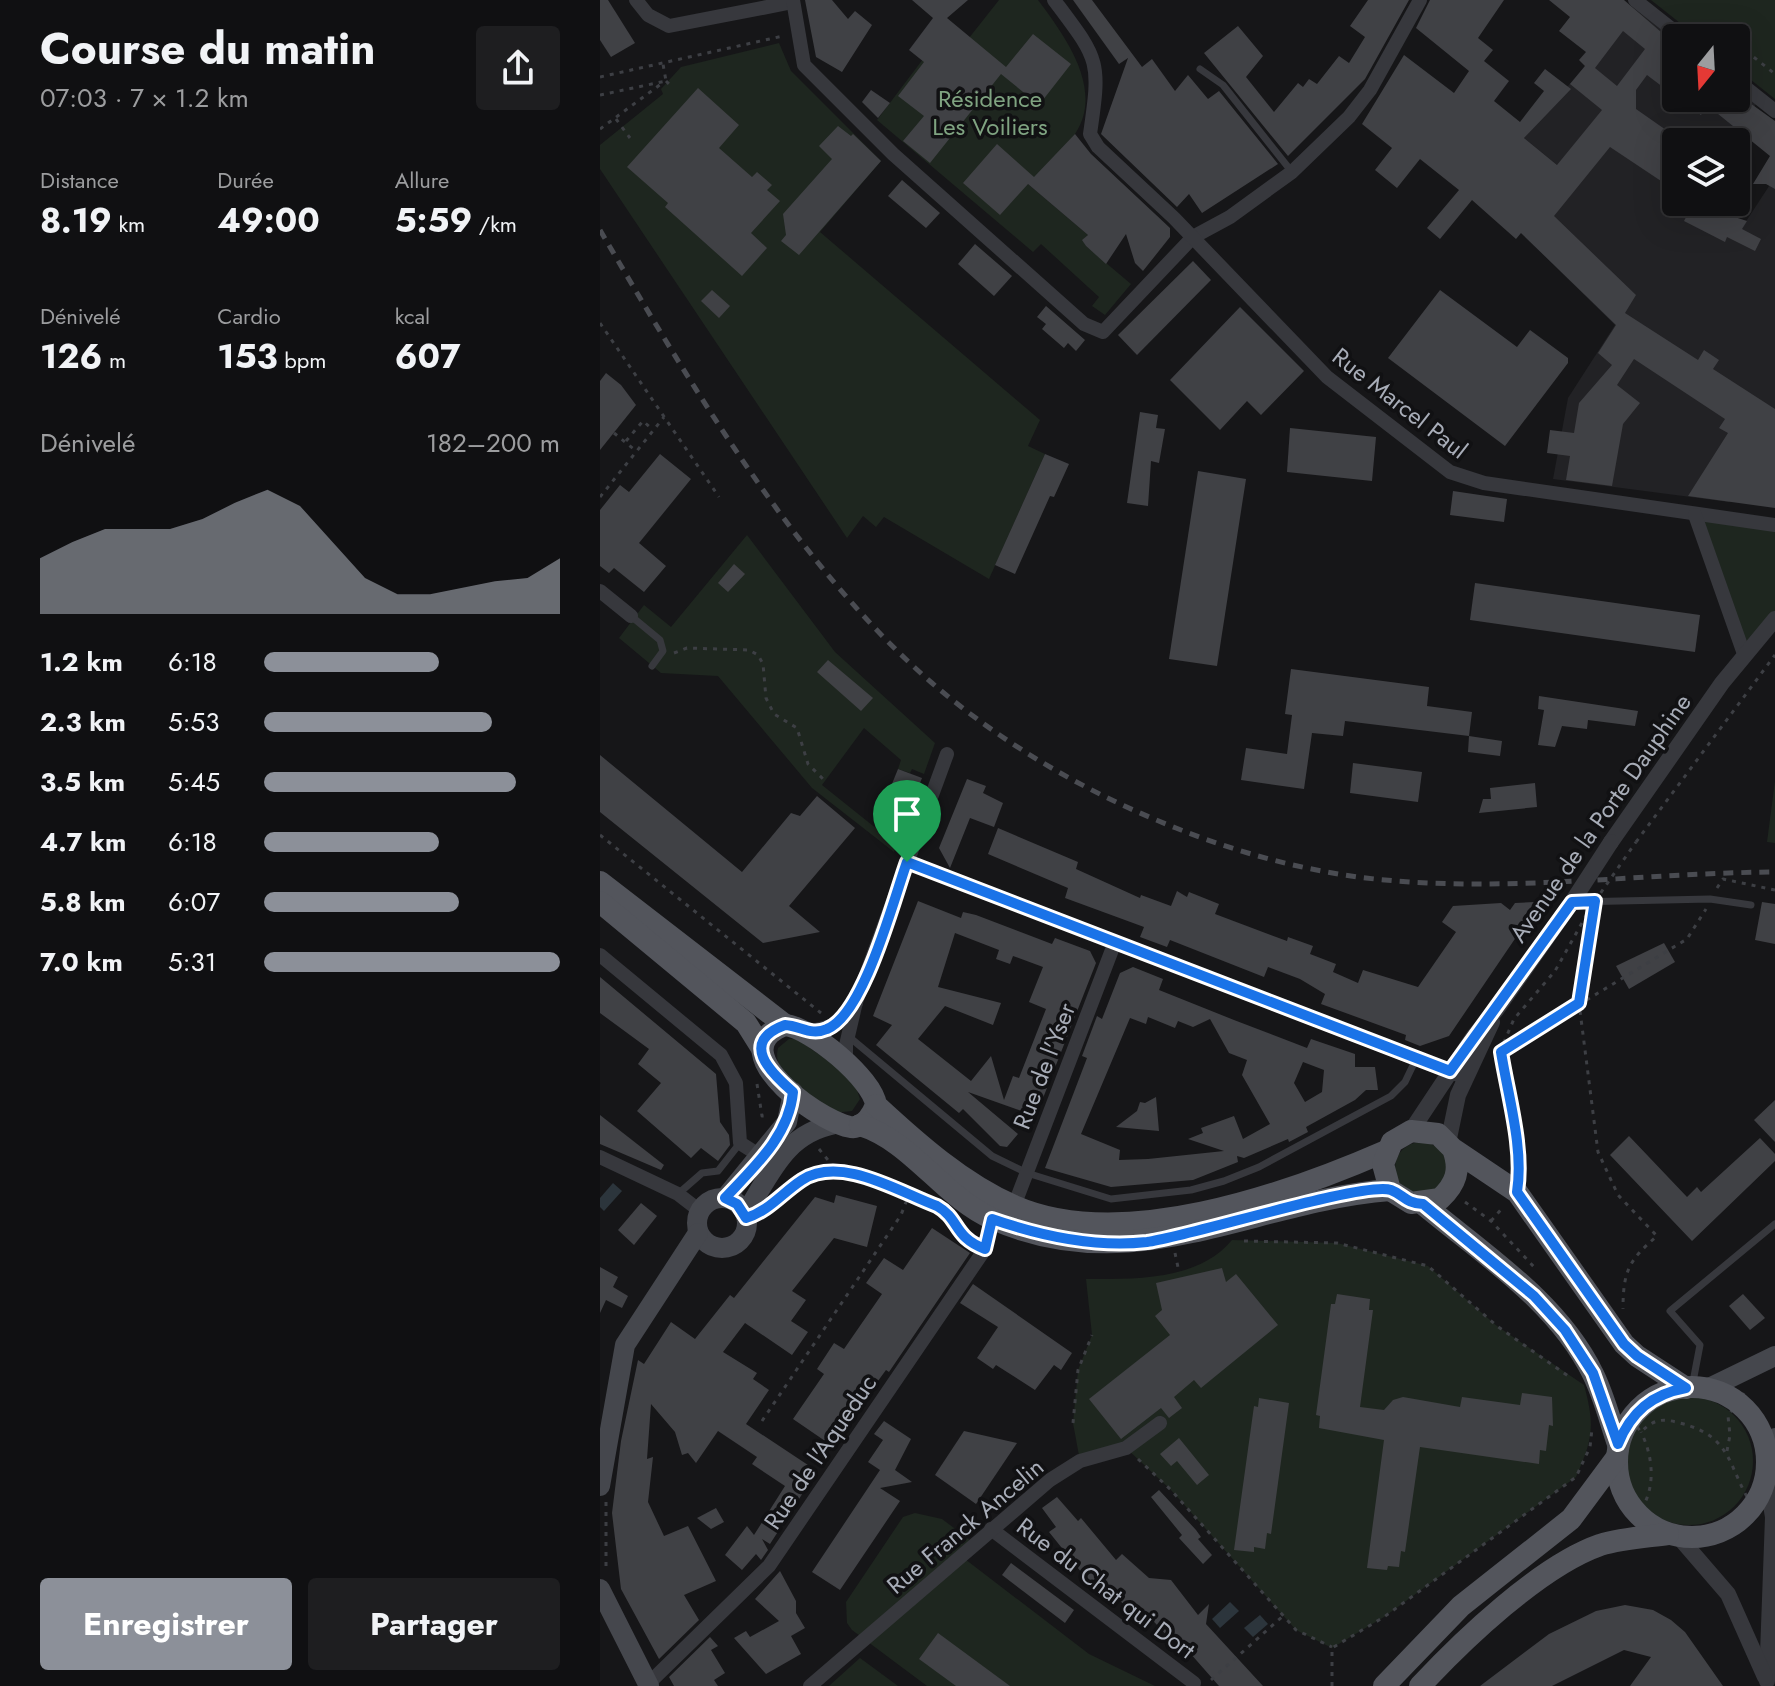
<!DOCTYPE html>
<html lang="fr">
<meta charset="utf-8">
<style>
body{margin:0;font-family:Jost,sans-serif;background:#1e1e20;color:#f1f3f6;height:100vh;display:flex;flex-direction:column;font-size:30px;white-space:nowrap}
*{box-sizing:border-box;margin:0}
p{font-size:26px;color:#9c9d9f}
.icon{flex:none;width:44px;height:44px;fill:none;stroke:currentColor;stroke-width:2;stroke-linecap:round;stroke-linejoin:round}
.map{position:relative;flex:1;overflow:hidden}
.panel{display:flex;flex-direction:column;background:#101012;width:600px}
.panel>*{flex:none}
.needle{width:52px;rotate:198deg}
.controls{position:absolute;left:1062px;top:24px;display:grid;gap:16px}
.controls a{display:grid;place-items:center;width:88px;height:88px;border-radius:8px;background:#101012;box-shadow:0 8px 32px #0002,0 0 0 2px #303032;font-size:40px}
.pin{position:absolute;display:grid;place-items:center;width:68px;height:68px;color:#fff;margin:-82px -34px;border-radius:50% 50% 50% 0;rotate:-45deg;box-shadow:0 0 8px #0007}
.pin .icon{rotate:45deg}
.round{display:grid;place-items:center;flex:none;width:84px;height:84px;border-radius:8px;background:#1e1e20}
.head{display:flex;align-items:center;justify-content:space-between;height:136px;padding:0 40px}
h1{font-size:44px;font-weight:700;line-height:60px}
.metrics{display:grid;grid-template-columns:repeat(3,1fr);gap:12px;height:136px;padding:8px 40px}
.metrics div{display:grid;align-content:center}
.metrics b{font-size:34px;font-weight:700}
.metrics small{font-size:22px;font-weight:400}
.metrics p{font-size:22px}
.chart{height:224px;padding:16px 40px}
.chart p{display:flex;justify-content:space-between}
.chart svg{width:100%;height:144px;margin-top:8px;fill:#8c9099;opacity:.7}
.cta{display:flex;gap:16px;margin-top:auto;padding:16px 40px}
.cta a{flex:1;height:92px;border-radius:8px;background:#8c9099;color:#fff;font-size:32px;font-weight:700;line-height:92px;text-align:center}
.cta a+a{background:#1e1e20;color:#f1f3f6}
ul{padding:0 40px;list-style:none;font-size:26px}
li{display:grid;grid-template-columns:128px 96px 1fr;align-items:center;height:60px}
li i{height:20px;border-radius:10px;background:#8c9099}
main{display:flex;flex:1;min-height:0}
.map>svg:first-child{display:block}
</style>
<main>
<section class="panel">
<div class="head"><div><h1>Course du matin</h1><p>07:03 · 7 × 1.2 km</p></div><a class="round"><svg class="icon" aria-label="share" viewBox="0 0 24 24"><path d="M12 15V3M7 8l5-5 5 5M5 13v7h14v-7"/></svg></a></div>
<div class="metrics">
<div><p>Distance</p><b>8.19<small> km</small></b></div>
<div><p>Durée</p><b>49:00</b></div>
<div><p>Allure</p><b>5:59<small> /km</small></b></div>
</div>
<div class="metrics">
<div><p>Dénivelé</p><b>126<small> m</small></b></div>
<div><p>Cardio</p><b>153<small> bpm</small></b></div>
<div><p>kcal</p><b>607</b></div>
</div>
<div class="chart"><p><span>Dénivelé</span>182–200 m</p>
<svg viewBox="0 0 160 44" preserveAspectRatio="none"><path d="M0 44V27L10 22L20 18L30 18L40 18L50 15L60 10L70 6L80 11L90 22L100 33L110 38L120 38L130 36L140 34L150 33L160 27V44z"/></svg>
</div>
<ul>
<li><b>1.2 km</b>6:18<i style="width:59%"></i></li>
<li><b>2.3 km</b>5:53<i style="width:77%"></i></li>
<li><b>3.5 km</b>5:45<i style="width:85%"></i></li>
<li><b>4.7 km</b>6:18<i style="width:59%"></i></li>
<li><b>5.8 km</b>6:07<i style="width:66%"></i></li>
<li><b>7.0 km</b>5:31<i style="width:100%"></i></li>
</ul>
<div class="cta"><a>Enregistrer</a><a>Partager</a></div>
</section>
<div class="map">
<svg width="1175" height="1686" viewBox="0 0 1175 1686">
<rect width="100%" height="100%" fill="#161618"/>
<path fill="#222225" d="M1034,8L1076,41V98H1136V88L1156,104L1132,142H1076V202H1094L1092,206L1141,229L1175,177V430L1129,502L953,479L968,398L1015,325L921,233L968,174L924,138Z"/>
<g fill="#1e261f">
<path d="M399,0H438C464,35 505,89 475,134C463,152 443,168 428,184L488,235L483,240L486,246L531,284L505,315L492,306L499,297L441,244L433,252L277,120L351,22L369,38Z"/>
<path d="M1051,0H1175V99L1136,68V38H1099Z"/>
<path d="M179,43L191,71L281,161L220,232L440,420L428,446L445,454L389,579L284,517L276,527L263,516L247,538L0,169V145L63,94L61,89L81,67Z"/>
<path d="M1095,515L1175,525V619L1144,654Z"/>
<path d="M147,535L235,652L335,743L324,774L312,769L310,773L298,769L301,760L264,728L222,785L297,845L294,852L212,788L118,676L61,673L19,638L44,605L71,627Z"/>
<path d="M1175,781V843L1167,842Z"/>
<path d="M196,1038L253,1079L260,1099L252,1111L233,1113C214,1098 170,1076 178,1048L189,1039Z"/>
<circle cx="821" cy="1168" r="26"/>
<path d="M632,1240L737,1243L828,1266L897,1326L984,1385C995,1425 993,1439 976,1477L784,1617L732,1648L696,1630L571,1490L527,1449L480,1461L473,1423L478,1370L492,1335L486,1279C535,1279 598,1281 632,1240Z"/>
<circle cx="1089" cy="1461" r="64"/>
<path d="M315,1513L342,1519L374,1543L361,1556L489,1654L555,1686H327L252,1630L247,1623L246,1602L303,1517Z"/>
<path d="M260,1658L298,1686H229Z"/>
</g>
<g fill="#2c353c">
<path d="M13,1183L22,1191L4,1211L0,1207V1198Z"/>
<path d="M630,1602L639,1611L620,1628L612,1619Z"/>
<path d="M660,1615L668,1624L653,1637L644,1628Z"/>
</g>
<g fill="#404145" fill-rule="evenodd">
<path d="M0,0H8L35,43L11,57L0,40Z"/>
<path d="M205,0H232L248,19L255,11L272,25L242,72L216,57Z"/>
<path d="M312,0H368L347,18L406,67L433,34L471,64L439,105L401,74L330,163L303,141L324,116L298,96L324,62L309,50L333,18Z"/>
<path d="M473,0H492L542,67L552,59L575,91L588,75L608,99L619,91L678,164L602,213L589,194L577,207L501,134L528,58L519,64Z"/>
<path d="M768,0H809L765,79L688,156L604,53L638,26L663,56L646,77L674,112L698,83L703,87L709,79L717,84L739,56L749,63L765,37L750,26Z"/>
<path d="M830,0H904L878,38L893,50L884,61L909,81L894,101L920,122L944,91L934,83L945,69L971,89L924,138L957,165L1002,110L970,84L985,66L979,60L986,52L959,31L970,17L949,0H1024L1076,45V97L1047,75L1036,90V109L1076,137V191L1010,147L954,216L1036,295L1025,313L1098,360L1104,350L1119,360L1113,369L1175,409V508L1088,496L1128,433L1119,428L1125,419L1034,359L1017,385L1040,403L1023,424L1012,486L966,480L970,456L947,453L950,430L974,433L979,403L1012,365L998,353L1016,325L921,233L916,239L872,200L840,239L827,228L859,190L820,159L797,188L775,170L792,148L762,124L804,55L854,93L869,71L816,28ZM1023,31L1045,49L1017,86L995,68Z"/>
<path d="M98,88L139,125L119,148L152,177L157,172L172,185L167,190L180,201L151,233L167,248L142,276L65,207L68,203L27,167Z"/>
<path d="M271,90L290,103L278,118L262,102Z"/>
<path d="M1136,93L1175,121V189L1166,184H1153L1170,156L1107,105L1101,115L1078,98H1136Z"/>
<path d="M238,126L251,136L253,134L281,161L199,255L181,241L186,235L183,214L232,159L219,146Z"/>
<path d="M475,134L491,154L570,228V237L543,271L535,263L526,234L506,264L486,246L482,240L488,235L428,184L400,215L363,183L397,144L434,177Z"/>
<path d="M302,180L340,213L326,228L288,196Z"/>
<path d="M1094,202H1106L1116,207L1113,210L1147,221L1142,229L1161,239L1155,251L1127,237L1125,242L1084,221Z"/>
<path d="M375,244L412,276L394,296L358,264Z"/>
<path d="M593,261L611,280L537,355L518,335Z"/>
<path d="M112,290L130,306L119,318L101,301Z"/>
<path d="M840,290L917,347L930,330L968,358V363L905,446L788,358Z"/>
<path d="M446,306L485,340L476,351L468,343L464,348L442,329L446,324L437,317Z"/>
<path d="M640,307L704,371L661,415L647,401L620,430L570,380Z"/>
<path d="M6,373L21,385L36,405L0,450V381Z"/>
<path d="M540,412L558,415L556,428L565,429L559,463L551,461L548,506L527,503Z"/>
<path d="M690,428L776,437L772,481L687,472Z"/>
<path d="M60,454L91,479L39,543L66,566L44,592L14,568L9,573L0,566V510L20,485L29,492Z"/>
<path d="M445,454L469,464L454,497L450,496L415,574L395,565Z"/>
<path d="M598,471L646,479L617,666L569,659Z"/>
<path d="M853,491L907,499L904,522L850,515Z"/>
<path d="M134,564L145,574L128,592L118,583Z"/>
<path d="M875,583L1100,615L1095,652L870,620Z"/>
<path d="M228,660L273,698L261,711L217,672Z"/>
<path d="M691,669L829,687L827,706L872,712L869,736L745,721L743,736L712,733L704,789L641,780L646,748L687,754L692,715L685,714Z"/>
<path d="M939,696L1038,711L1035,726L988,720L987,729L962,726L955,747L938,745L944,710L938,709Z"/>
<path d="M869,736L902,741L900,756L868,752Z"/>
<path d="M0,755L142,872L191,813L200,816L217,796L255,828L189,906L220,932L163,943L0,812Z"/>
<path d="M753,763L822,772L818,802L750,793Z"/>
<path d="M298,769L322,778L307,815L283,806Z"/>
<path d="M367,779L386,786L383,793L403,803L394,827L370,818L350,868L339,848Z"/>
<path d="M935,783L937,807L879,813L883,799H891L890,788Z"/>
<path d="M398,828L478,862L476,869L540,898L541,895L571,906L577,891L587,897L589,892L619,904L615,914L687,941L688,937L713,946L710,954L736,964L733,972L758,983L763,970L818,987L856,932L842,922L853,906L901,903L910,910L915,903L935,902L923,918L927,921L849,1036L820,1046L805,1040L806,1035L721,1004L725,994L700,979L668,967L664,977L570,940L567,947L540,937L544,927L465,898L468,888L388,854Z"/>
<path d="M318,901L361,918L363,912L376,915L452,944L455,938L490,951L496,963L436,1116L368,1092L418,1134L407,1147L400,1146L363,1109L359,1113L276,1045L292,1025L273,1016ZM355,933L399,950L396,959L410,964L413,956L443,967L429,1002L446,1009L419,1078L413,1076L404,1100L391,1056L371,1081L318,1039L345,1006L393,1025L401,1003L338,987Z"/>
<path d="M1162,902L1175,904V944L1155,940Z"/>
<path d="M1064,943L1075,962L1029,989L1016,966Z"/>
<path d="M533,967L563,979L559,990L634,1020L707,1048L711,1039L755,1054V1067H775L778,1090H766L755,1100L706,1127L708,1132L689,1142L688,1139L644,1158L637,1156L638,1162L593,1180L511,1187L445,1168L487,1058L482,1056L497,1016L502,1019L520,973ZM548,1017L575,1028L578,1021L593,1027L610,1019L629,1053L647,1060L642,1075L670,1124L643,1139L634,1116L601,1128L603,1133L588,1139L624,1151L548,1159L519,1160L520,1150L481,1134L530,1018L546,1024ZM703,1062L724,1070L722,1092L705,1102L694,1083Z"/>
<path d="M0,977L116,1074L120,1122L129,1135L130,1145L118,1161L101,1148L91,1158L37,1111L61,1083L38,1064L49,1049L0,1013Z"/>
<path d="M556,1097L559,1131L516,1127L537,1111L540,1102L545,1103Z"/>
<path d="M1175,1100V1142L1154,1120Z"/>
<path d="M0,1115L64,1165L61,1170L0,1144Z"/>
<path d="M1029,1136L1087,1197L1097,1187L1101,1192L1160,1138L1175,1154V1161L1092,1241L1010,1155Z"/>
<path d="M236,1195L277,1206L267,1247L234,1238L192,1291L206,1300L191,1321L208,1332L192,1355L145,1323L123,1352L157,1373L153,1379L169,1390L146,1424L217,1471L170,1544L162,1539L168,1550L161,1560L156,1554L142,1570L125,1555L147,1526L154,1535L185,1486L152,1464L157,1457L118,1431L96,1463L88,1453L82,1455L75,1432L51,1404L47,1459L53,1457L48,1502L64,1536L88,1526L116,1581L84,1595L99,1620L59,1659L21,1589L12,1513L21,1441L38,1360L44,1364L71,1322L95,1339L130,1295L134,1298L215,1197L234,1203Z"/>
<path d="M41,1203L57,1216L34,1245L18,1230Z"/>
<path d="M332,1228L370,1253L289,1372L286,1370L231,1445L193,1419L224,1374L217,1369L234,1343L244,1349L282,1294L266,1283L284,1258L303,1270Z"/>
<path d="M0,1267L18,1277L13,1287L28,1296L22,1308L6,1300L0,1313Z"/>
<path d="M622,1268L626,1282L636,1274L678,1325L601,1388L594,1380L574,1397L582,1408L569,1418L561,1408L521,1439L489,1399L570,1335L555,1316L562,1310L556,1283Z"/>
<path d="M373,1284L472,1353L461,1370L454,1365L435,1390L396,1365L393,1369L377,1358L398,1327L360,1303Z"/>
<path d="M737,1294L770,1299L769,1310H773L760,1407L784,1410L793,1400L803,1397L860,1407L862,1397L920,1405L922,1393L952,1397L953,1426L949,1425L946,1451L940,1450L939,1464L820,1447L805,1552L801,1551L799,1567L788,1566L787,1570L767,1568L784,1440L719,1428L720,1416L716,1415L731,1304H735Z"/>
<path d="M1143,1294L1165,1318L1150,1330L1129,1306Z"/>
<path d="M659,1398L689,1403L671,1534L667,1533L665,1549L654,1547V1552L634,1550L654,1406L658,1407Z"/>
<path d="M284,1421L311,1439L295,1470L312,1482L280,1488L300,1501L240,1590L212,1572L280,1470L268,1462L283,1440L274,1434Z"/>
<path d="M364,1431L417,1443L376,1504L335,1475Z"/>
<path d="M579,1438L609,1475L597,1485L577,1461L571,1466L560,1454Z"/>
<path d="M559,1490L596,1530L601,1537L598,1539L612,1555L603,1564L579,1538L582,1535L551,1497Z"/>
<path d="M457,1497L478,1521L481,1518L516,1560L522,1554L549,1578L571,1580L598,1615L609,1604L606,1624L663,1686H619L575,1636L571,1640L543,1610L536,1617L497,1577L490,1583L449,1532L456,1527L442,1508Z"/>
<path d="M116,1508L124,1522L111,1529L97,1518Z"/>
<path d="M411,1563L474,1610L465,1623L402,1575Z"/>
<path d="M180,1571L196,1601V1613L205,1628L191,1636L201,1654L166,1674L134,1638L146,1631L150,1637L179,1621L155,1599Z"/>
<path d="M1025,1605L1053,1610L1071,1620L1085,1632L1123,1686H1030L1051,1657L1024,1650L952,1686H880L949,1634L996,1611Z"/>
<path d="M338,1633L410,1686H356L319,1659Z"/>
<path d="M110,1637L118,1646L111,1650L125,1673L114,1680L118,1686H74L69,1677Z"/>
</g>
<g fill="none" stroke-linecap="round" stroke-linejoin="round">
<g stroke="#3d3f44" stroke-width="3" stroke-dasharray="4 6" stroke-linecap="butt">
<path d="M1146,51L1175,74"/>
<path d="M0,77L183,36"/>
<path d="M66,81L73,88"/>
<path d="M0,95L66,81L63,64"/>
<path d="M16,119L30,138"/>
<path d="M0,129L61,84"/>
<path d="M0,323L119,497"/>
<path d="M14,433L36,451"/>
<path d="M26,441L43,421L53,430"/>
<path d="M0,497L64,417"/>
<path d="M74,653L87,648L149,650L158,655L163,664L166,698L174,714L197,728L208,764L224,780"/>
<path d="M0,835L221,1013"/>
<path d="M1036,842L1175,655"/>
<path d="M1117,888L1123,879L1175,890"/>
<path d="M993,912L979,1003L998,1152L1018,1195L1057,1236C1029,1260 1023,1271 1023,1309"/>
<path d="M898,1048L901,1049L914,1019L955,971L987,914"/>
<path d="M901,1052L1087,939L1106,909"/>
<path d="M901,1052L918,1167"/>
<path d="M157,1084L162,1116H167"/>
<path d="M219,1149L237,1171"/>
<path d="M176,1201L214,1174L237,1171L336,1206"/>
<path d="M865,1202L891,1221L935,1268"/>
<path d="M348,1215L362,1237L370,1243"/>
<path d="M891,1221L904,1206"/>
<path d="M644,1241L737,1243L828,1266L897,1326L971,1378"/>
<path d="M575,1253L579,1272"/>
<path d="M1031,1419L1041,1432C1054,1419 1062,1418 1080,1423C1135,1437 1127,1469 1154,1508"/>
<path d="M162,1421L301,1215L308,1197"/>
<path d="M473,1423L478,1370L492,1335"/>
<path d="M1127,1451L1130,1435L1128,1416L1144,1393"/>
<path d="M538,1459L571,1490L696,1630L732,1647"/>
<path d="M6,1502V1571"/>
<path d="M1035,1517C1056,1495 1055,1460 1041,1432"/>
<path d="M611,1680L683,1616"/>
<path d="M732,1686V1648L784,1617L976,1477L990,1447L992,1429"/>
</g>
<g stroke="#37383d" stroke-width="7">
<path d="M600,69L623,85L692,172"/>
<path d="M31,616L60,640L63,651L52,666"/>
<path d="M974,902L1110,899L1151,905"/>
<path d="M248,1036L392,1156L427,1173L511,1199L591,1190L624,1181L659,1167L791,1096L805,1082L816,1059"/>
<path d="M78,1194L102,1173L118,1171L140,1143"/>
<path d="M1092,1387L1100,1345L1070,1311L1175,1224"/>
</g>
<g stroke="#37383d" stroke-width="14">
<path d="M36,0L48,15L69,26L193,2"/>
<path d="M193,0L204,65L293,154L484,324L503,332L593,237L630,217L692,172L749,117L770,90L820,0"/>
<path d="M454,0C499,60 501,59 490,134L498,147L574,218L727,377L850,472L884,483L1175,525"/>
<path d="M1035,0L1083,38"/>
<path d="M1136,80L1175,111"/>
<path d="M1095,515L1144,654"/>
<path d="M0,591L31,616"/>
<path d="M307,862L866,1078"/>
<path d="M0,955L121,1055L136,1083L140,1143L162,1157"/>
<path d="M208,1032L235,1025L256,1003"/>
<path d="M246,1064V1045L256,1002L347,754"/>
<path d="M0,1157L78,1194L100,1211"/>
<path d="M414,1206L515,942"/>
<path d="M391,1529L594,1683"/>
<path d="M48,1684L169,1566L385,1249L392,1219"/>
<path d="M210,1686L450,1480L480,1461L526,1448L560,1423"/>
</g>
<g stroke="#37383d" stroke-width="16">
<path d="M1011,842L1122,683L1175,619"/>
<path d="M811,1131L874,1036L897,1009L972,902"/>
<path d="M848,1143L858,1095L892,1022"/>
<path d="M1166,1476L1173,1517L1167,1681"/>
<path d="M1078,1536L1128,1594L1165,1677"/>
</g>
<g stroke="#45474d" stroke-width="20">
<circle cx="122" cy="1223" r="25"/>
<path d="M125,1198L187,1122L193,1092"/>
<path d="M145,1214C171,1174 184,1134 235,1124"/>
<path d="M1107,1389L1175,1356"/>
<path d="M1167,1456L1175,1438"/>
<path d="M0,1486L25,1345L98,1233"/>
<path d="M0,1589L49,1686"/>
</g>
<g stroke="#53555c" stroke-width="22">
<path d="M0,882L185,1025"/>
<path d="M0,902L146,1023L161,1047"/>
<path d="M185,1025C210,1027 273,1079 276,1105C272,1115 266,1125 255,1127C232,1131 114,1051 185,1025Z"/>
<path d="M276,1105C317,1143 362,1183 414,1206C521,1253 685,1195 786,1151"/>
<path d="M260,1125C312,1141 343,1197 393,1219C536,1281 650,1201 790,1190"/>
<path d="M853,1149C861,1170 856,1184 840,1199L811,1203L790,1190L783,1164L792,1142L811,1131L838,1134L853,1149L917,1192L1024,1344L1037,1356L1086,1388"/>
<path d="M823,1204C883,1254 958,1302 993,1374C1004,1396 1010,1421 1018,1444"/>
<circle cx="1092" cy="1462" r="75"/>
<path d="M784,1686L861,1606L971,1519L1017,1457"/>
<path d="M820,1686C863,1640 940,1566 1000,1545C1022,1538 1045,1537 1068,1534"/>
</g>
<path stroke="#4a4c52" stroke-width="5" stroke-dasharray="10 8" stroke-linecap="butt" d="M0,230C89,382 198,567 332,683C404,745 487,793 576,828C636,852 701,870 766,878C902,894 1039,873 1175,872"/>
<path stroke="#3d3f44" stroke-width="3" stroke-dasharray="4 6" stroke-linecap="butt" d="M995,901L1036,842"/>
<path stroke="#37383d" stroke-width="16" d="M972,902L1011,842"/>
</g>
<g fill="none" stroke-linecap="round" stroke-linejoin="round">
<g stroke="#fff" stroke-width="16">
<path id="route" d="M307,862L850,1071L972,902L995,901L979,1003L901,1052C908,1096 924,1148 917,1192L1024,1344L1037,1356L1086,1388C1052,1394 1031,1412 1018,1444L993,1373L965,1330L934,1296L823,1204C805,1203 804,1195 791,1190C764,1181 591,1236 547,1242C494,1248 441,1236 392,1219L385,1249C353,1237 360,1219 337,1206C299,1192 241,1155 202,1180C182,1193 169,1211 146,1218L137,1204L125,1198C154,1167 189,1136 193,1092C170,1072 139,1042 185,1025C201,1026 211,1036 227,1029C264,1014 293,901 307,862Z"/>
</g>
<use href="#route" stroke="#1a73e8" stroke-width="10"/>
</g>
<g text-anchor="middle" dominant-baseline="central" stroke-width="7" stroke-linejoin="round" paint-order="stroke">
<g font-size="24" fill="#7fa381" stroke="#111113">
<text x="390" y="98">Résidence<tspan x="390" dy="28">Les Voiliers</tspan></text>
</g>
<g font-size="24" fill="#a8adb8" stroke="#111113">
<text transform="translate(800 403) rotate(38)">Rue Marcel Paul</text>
<text transform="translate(1000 818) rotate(-55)">Avenue de la Porte Dauphine</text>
<text transform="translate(444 1066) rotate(-69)">Rue de l'Yser</text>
<text transform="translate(220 1452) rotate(-56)">Rue de l'Aqueduc</text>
<text transform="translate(365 1526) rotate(-40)">Rue Franck Ancelin</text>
<text transform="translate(506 1588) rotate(37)">Rue du Chat qui Dort</text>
</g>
</g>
</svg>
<div class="controls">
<a><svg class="needle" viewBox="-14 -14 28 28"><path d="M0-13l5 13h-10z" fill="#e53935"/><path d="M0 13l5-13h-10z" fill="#9c9d9f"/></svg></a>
<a><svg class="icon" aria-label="layers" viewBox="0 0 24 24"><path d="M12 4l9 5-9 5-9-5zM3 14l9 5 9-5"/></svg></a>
</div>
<div class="pin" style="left:307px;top:862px;background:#1e9e55"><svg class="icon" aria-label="arrive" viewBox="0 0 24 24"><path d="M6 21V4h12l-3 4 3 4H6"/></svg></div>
</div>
</main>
